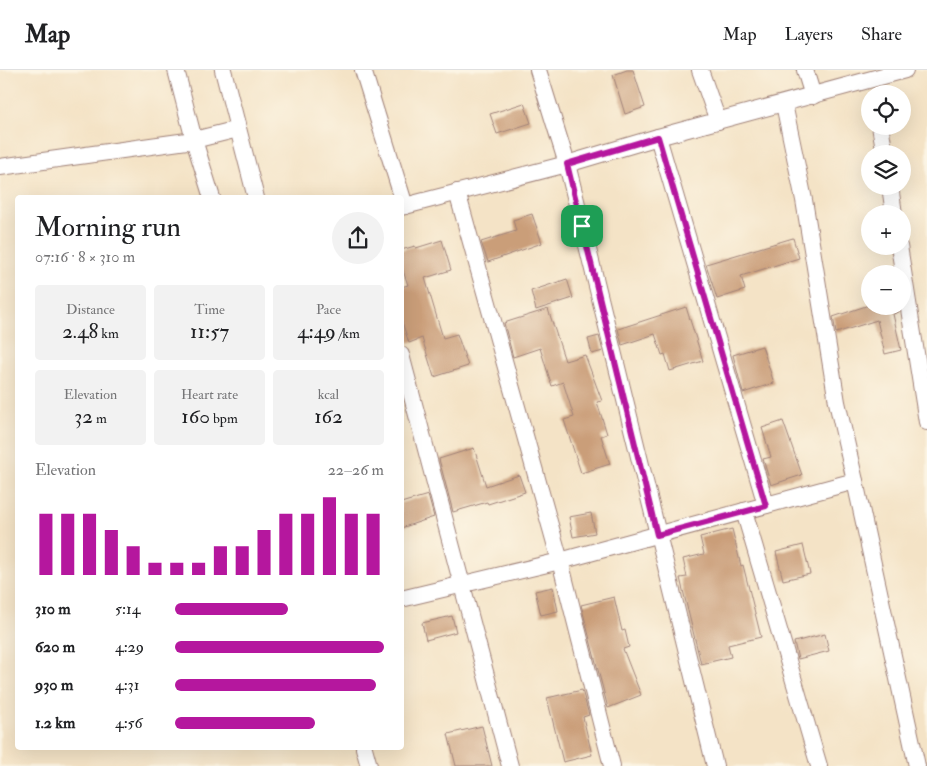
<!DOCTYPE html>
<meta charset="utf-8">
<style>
body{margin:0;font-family:"IM FELL Double Pica",serif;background:#f2f2f2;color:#202124;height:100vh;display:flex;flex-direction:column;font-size:19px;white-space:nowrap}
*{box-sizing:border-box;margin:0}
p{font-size:16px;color:#757577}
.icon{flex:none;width:28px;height:28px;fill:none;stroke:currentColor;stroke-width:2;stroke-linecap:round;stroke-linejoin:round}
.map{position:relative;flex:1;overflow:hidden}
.sheet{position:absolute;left:15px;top:125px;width:389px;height:555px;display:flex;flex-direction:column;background:#fff;border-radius:5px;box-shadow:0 5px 20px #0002}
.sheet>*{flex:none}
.buttons{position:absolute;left:861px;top:15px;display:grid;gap:10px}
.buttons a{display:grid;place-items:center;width:50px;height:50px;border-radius:50%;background:#fff;box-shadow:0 5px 20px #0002;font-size:25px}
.pin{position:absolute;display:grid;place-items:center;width:42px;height:42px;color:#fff;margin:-21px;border-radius:10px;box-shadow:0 2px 8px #0006}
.round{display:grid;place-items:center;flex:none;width:52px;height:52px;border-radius:26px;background:#f2f2f2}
.headline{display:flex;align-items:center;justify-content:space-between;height:85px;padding:0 20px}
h1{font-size:28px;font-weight:600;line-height:38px}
.figures{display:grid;grid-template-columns:repeat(3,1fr);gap:8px;height:85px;padding:5px 20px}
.figures div{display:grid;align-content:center;border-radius:5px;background:#f2f2f2;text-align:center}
.figures b{font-size:21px;font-weight:600}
.figures small{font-size:14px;font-weight:400}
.figures p{font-size:14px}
.chart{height:140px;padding:10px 20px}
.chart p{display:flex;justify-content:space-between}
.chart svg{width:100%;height:90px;margin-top:5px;stroke:#b5179e;stroke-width:6}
ul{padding:0 20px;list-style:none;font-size:16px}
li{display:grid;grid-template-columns:80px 60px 1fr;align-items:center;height:38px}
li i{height:12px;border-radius:6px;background:#b5179e}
header{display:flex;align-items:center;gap:30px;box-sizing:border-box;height:70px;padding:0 25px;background:#fff;border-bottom:1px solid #e0e0e0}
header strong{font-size:24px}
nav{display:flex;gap:28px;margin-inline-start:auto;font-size:18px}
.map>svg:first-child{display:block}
</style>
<header>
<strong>Map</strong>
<nav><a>Map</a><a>Layers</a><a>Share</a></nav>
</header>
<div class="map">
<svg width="927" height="696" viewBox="0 0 927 696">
<rect width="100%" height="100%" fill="#fcf5e5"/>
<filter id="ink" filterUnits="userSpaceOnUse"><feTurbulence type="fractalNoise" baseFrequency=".02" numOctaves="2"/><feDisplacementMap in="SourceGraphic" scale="10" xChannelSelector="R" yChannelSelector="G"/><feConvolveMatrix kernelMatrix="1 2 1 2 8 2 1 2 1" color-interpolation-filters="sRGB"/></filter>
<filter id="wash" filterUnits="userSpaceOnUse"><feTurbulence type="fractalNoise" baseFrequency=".0096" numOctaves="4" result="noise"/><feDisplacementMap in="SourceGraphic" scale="20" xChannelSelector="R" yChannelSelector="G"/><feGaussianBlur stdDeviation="1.12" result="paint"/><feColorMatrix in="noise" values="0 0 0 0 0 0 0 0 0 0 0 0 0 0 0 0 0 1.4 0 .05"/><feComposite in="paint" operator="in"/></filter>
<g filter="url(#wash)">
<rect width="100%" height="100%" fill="#f4e3c6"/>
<g id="blocks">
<g fill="#ca9e79">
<path d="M627,0H633L645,37L625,44L613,5Z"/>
<path d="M524,33L531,53L497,64L490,44Z"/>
<path d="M532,144L542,173L488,192L481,172L516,161L513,150Z"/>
<path d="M793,168L799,188L741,206L745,220L717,229L706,194Z"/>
<path d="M442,170L451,200L425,208L443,268L457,264L468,296L434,307L422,268L409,273L401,249V217L408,215L401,195V180L415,176L416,178Z"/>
<path d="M567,209L573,228L536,240L531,221Z"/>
<path d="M866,236H898L899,242L893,244L901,280L885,284L877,250L836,263L833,247Z"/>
<path d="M686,237L703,291L670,301L665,284L662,285L655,264L622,275L618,259Z"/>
<path d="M548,239L565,291L585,285L602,331L597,332L607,364L601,366L610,394L581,403L564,350L574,347L563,312L552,316L540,278L513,287L504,253Z"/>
<path d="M599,266L603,281L592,284L588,269Z"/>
<path d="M762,276L774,313L743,323L733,285Z"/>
<path d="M783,351L802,405L771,415L763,389L771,387L762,358Z"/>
<path d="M474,378L486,416L519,405L525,422L488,434L487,432L453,442L439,389Z"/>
<path d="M428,425L434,447L401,458V433Z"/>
<path d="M591,443L595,463L573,467L569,447Z"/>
<path d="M732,459L741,496L743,495L761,567L728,575L731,587L701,594L680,508L687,507L683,489L704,484L700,467Z"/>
<path d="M803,475L810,504L783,510L776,482Z"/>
<path d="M553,517L558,541L541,545L535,521Z"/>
<path d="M614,527L622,561L625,560L629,577L623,579L641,625L608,638L581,535Z"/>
<path d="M452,546L456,562L426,570L422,553Z"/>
<path d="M825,564L829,581L798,589L794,572Z"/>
<path d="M582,620L589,645L583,647L592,685L563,692L547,628Z"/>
<path d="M482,656L492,696H456L448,664Z"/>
</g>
</g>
</g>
<g filter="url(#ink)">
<use href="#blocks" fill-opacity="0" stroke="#9f8178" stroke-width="1"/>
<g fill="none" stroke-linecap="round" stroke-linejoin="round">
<g stroke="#9f8178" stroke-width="18">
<g id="minor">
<path d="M176,0L194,70L212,128"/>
<path d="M223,0L256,128"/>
<path d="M363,0L405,136"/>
<path d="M538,0L567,94L715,696"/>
<path d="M700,0L718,51"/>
<path d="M805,0L813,26"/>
<path d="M880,56L885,84"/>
<path d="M658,67L766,435"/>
<path d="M0,97L194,70L238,59"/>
<path d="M890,116L894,144"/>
<path d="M457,122L560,491L612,696"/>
<path d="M401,137L567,94L658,67L905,0"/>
<path d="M899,176L927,352"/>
<path d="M401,285L510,696"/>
<path d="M855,411L917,696"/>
<path d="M744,441L819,696"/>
<path d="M401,529L560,491L855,411L837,332L804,130L784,34"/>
<path d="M364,678L369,696"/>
</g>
</g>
<use href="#minor" stroke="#fff" stroke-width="16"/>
</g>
</g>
<g fill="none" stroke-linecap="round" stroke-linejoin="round" filter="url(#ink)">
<g stroke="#fff" stroke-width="10">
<path id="route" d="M658,67L766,436L657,465L567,94Z"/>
</g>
<use href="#route" stroke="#b5179e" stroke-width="6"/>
</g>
</svg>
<div class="buttons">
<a><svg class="icon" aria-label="locate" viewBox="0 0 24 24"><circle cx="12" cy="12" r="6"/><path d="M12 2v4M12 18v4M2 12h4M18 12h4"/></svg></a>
<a><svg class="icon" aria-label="layers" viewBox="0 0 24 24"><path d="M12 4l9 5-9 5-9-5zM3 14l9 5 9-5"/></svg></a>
<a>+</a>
<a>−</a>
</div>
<div class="pin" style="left:582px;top:156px;background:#1e9e55"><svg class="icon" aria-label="arrive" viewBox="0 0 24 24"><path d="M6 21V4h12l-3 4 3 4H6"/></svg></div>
<section class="sheet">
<div class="headline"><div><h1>Morning run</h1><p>07:16 · 8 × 310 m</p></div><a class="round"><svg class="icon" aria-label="share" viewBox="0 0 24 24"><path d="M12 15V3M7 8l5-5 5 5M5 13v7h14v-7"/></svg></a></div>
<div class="figures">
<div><p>Distance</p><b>2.48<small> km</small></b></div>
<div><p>Time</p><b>11:57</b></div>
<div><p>Pace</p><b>4:49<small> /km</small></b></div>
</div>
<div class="figures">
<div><p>Elevation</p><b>32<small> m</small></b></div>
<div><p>Heart rate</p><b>160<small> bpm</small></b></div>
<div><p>kcal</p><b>162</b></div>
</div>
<div class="chart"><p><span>Elevation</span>22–26 m</p>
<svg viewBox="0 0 160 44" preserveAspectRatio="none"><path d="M5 44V14M15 44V14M25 44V14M35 44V22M45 44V30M55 44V38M65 44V38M75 44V38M85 44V30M95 44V30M105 44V22M115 44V14M125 44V14M135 44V6M145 44V14M155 44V14"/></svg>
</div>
<ul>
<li><b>310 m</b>5:14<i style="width:54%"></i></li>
<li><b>620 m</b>4:29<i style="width:100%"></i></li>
<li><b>930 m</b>4:31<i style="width:96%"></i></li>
<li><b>1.2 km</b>4:56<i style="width:67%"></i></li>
</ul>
</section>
</div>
